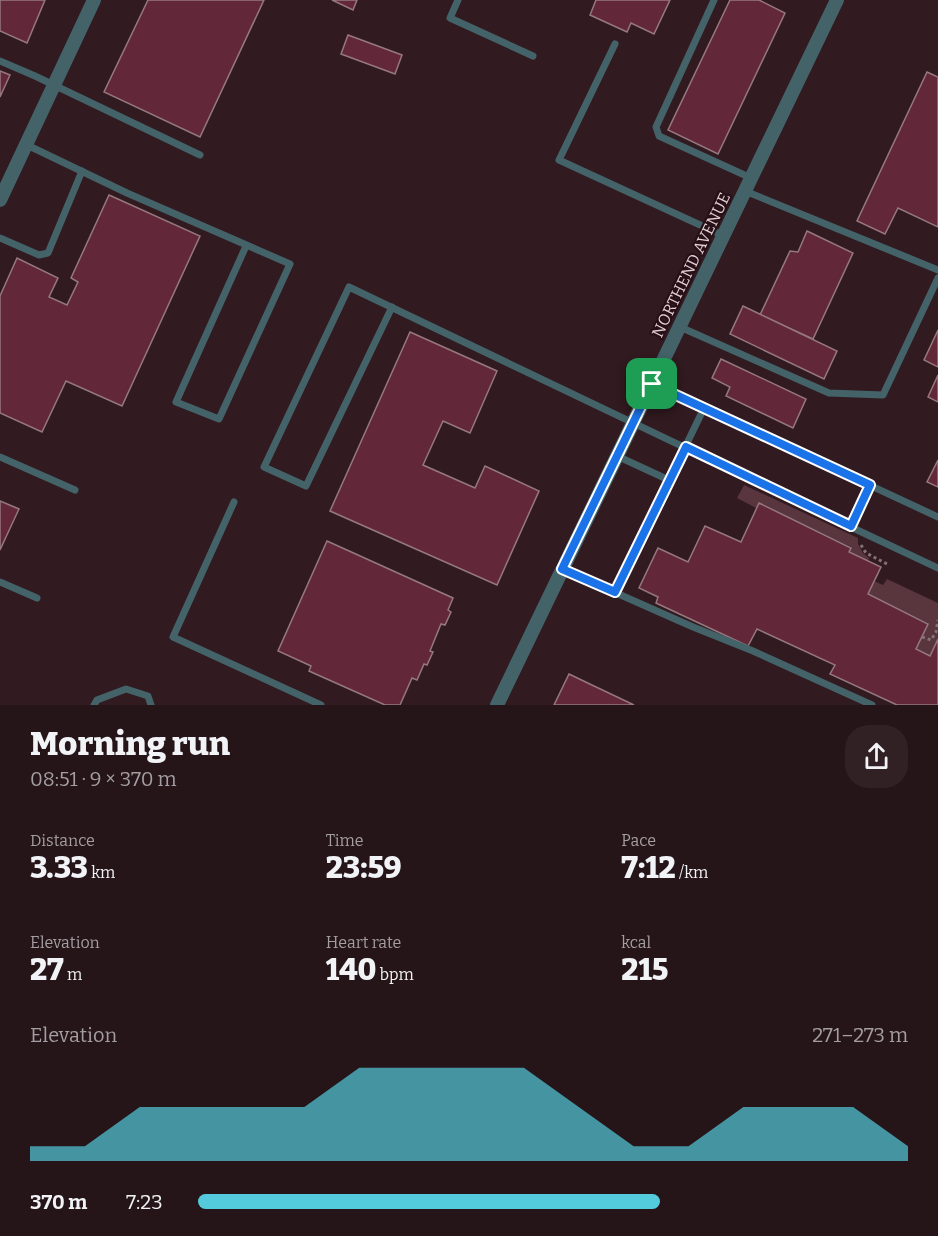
<!DOCTYPE html>
<meta charset="utf-8">
<style>
body{margin:0;font-family:Bitter,serif;background:#312125;color:#f1f3f6;height:100vh;display:flex;flex-direction:column;font-size:22px;white-space:nowrap}
*{box-sizing:border-box;margin:0}
p{font-size:20px;color:#a39ea2}
.icon{flex:none;width:33px;height:33px;fill:none;stroke:currentColor;stroke-width:2;stroke-linecap:round;stroke-linejoin:round}
.map{position:relative;height:705px;overflow:hidden}
.side{display:flex;flex-direction:column;background:#251418;flex:1}
.side>*{flex:none}
.pin{position:absolute;display:grid;place-items:center;width:51px;height:51px;color:#fff;margin:-26px;border-radius:12px;box-shadow:0 3px 9px #0006}
.round{display:grid;place-items:center;flex:none;width:63px;height:63px;border-radius:24px;background:#312125}
.summary{display:flex;align-items:center;justify-content:space-between;height:102px;padding:0 30px}
h1{font-size:33px;font-weight:800;line-height:45px}
.stats{display:grid;grid-template-columns:repeat(3,1fr);gap:9px;height:102px;padding:6px 30px}
.stats div{display:grid;align-content:center}
.stats b{font-size:30px;font-weight:800}
.stats small{font-size:16px;font-weight:400}
.stats p{font-size:16px}
.chart{height:168px;padding:12px 30px}
.chart p{display:flex;justify-content:space-between}
.chart svg{width:100%;height:108px;margin-top:6px;fill:#53cbdc;opacity:.7}
ul{padding:0 30px;list-style:none;font-size:20px}
li{display:grid;grid-template-columns:96px 72px 1fr;align-items:center;height:45px}
li i{height:15px;border-radius:8px;background:#53cbdc}
.map>svg:first-child{display:block}
</style>
<div class="map">
<svg width="938" height="705" viewBox="0 0 938 705">
<rect width="100%" height="100%" fill="#311a20"/>
<g fill="#59353e">
<path d="M744,485L858,538V544L863,553L869,558L868,561L849,552L851,547L759,503L756,508L737,498Z"/>
<path d="M887,579L938,603V639L930,656L916,649L928,623L868,594L874,581L883,585Z"/>
</g>
<g fill="#62283a" stroke="#96787f" stroke-width="1.5">
<path d="M0,0H45L27,43L0,31Z"/>
<path d="M148,0H264L200,137L104,92Z"/>
<path d="M332,0H357L353,10Z"/>
<path d="M596,0H670L654,34L631,23L627,32L590,15Z"/>
<path d="M730,0H759L785,13L718,154L668,130Z"/>
<path d="M348,35L402,55L395,74L341,54Z"/>
<path d="M0,71L10,75L0,97Z"/>
<path d="M927,72L938,77V227L898,208L885,234L857,221Z"/>
<path d="M109,195L200,236L122,406L66,381L42,432L0,413V296L17,258L58,278L49,297L67,305L78,282L71,278Z"/>
<path d="M807,231L853,253L813,339L760,315L790,251L798,252Z"/>
<path d="M743,306L837,351L824,379L730,334Z"/>
<path d="M938,330V367L924,360Z"/>
<path d="M410,332L497,371L470,433L443,421L423,465L475,488L485,466L539,491L497,585L330,511Z"/>
<path d="M721,359L806,399L793,428L726,396L730,387L712,378Z"/>
<path d="M938,375V402L928,397Z"/>
<path d="M938,460V487L927,482Z"/>
<path d="M0,501L19,509L0,550Z"/>
<path d="M759,503L851,548L849,552L881,567L868,594L928,624L916,649L930,656L938,639V705H897L830,674L835,665L757,629L748,646L656,603L658,597L639,588L658,548L688,562L705,526L741,542Z"/>
<path d="M327,541L453,598L448,610L451,612L445,625L441,624L430,651L433,652L427,665L424,664L417,680L412,678L400,705H385L309,671L311,666L278,651Z"/>
<path d="M569,674L594,686L634,705H554Z"/>
</g>
<g fill="none" stroke-linecap="round" stroke-linejoin="round">
<g stroke="#867177" stroke-width="3" stroke-dasharray="3 3" stroke-linecap="butt">
<path d="M861,545L866,553L889,565"/>
<path d="M922,637L931,640L936,632L938,620"/>
</g>
<g stroke="#436369" stroke-width="7">
<path d="M458,0L450,18L533,56"/>
<path d="M714,0L656,127L659,136L751,178"/>
<path d="M615,44L559,160L724,236"/>
<path d="M0,61L35,76L200,155"/>
<path d="M27,145L127,193L290,264L219,419L176,402L246,246"/>
<path d="M745,191L938,270"/>
<path d="M0,238L39,255L48,253L82,171"/>
<path d="M392,307L306,486L264,467L349,287C546,380 741,476 938,568"/>
<path d="M680,327L829,393L883,395L938,278"/>
<path d="M652,384L938,517"/>
<path d="M617,456L671,481"/>
<path d="M0,457L75,490"/>
<path d="M234,502L173,637L321,705"/>
<path d="M851,526L870,485"/>
<path d="M562,569L693,627L753,651L872,705"/>
<path d="M0,582L37,598"/>
<path d="M615,592L704,408"/>
<path d="M94,705L97,700L126,689L148,696L151,705"/>
</g>
<g stroke="#436369" stroke-width="14">
<path d="M0,200L94,0"/>
<path d="M497,705L837,0"/>
</g>
</g>
<g fill="none" stroke-linecap="round" stroke-linejoin="round">
<g stroke="#fff" stroke-width="12">
<path id="route" d="M652,384L870,485L851,526L686,447L615,592L562,569Z"/>
</g>
<use href="#route" stroke="#1a73e8" stroke-width="8"/>
</g>
<g text-anchor="middle" dominant-baseline="central" stroke-width="4.5" stroke-linejoin="round" paint-order="stroke">
<g font-size="16" fill="#e2d1d5" stroke="#271017">
<text transform="translate(691 265) rotate(-64)">NORTHEND AVENUE</text>
</g>
</g>
</svg>
<div class="pin" style="left:652px;top:384px;background:#1e9e55"><svg class="icon" aria-label="arrive" viewBox="0 0 24 24"><path d="M6 21V4h12l-3 4 3 4H6"/></svg></div>
</div>
<section class="side">
<div class="summary"><div><h1>Morning run</h1><p>08:51 · 9 × 370 m</p></div><a class="round"><svg class="icon" aria-label="share" viewBox="0 0 24 24"><path d="M12 15V3M7 8l5-5 5 5M5 13v7h14v-7"/></svg></a></div>
<div class="stats">
<div><p>Distance</p><b>3.33<small> km</small></b></div>
<div><p>Time</p><b>23:59</b></div>
<div><p>Pace</p><b>7:12<small> /km</small></b></div>
</div>
<div class="stats">
<div><p>Elevation</p><b>27<small> m</small></b></div>
<div><p>Heart rate</p><b>140<small> bpm</small></b></div>
<div><p>kcal</p><b>215</b></div>
</div>
<div class="chart"><p><span>Elevation</span>271–273 m</p>
<svg viewBox="0 0 160 44" preserveAspectRatio="none"><path d="M0 44V38L10 38L20 22L30 22L40 22L50 22L60 6L70 6L80 6L90 6L100 22L110 38L120 38L130 22L140 22L150 22L160 38V44z"/></svg>
</div>
<ul>
<li><b>370 m</b>7:23<i style="width:65%"></i></li>
</ul>
</section>
